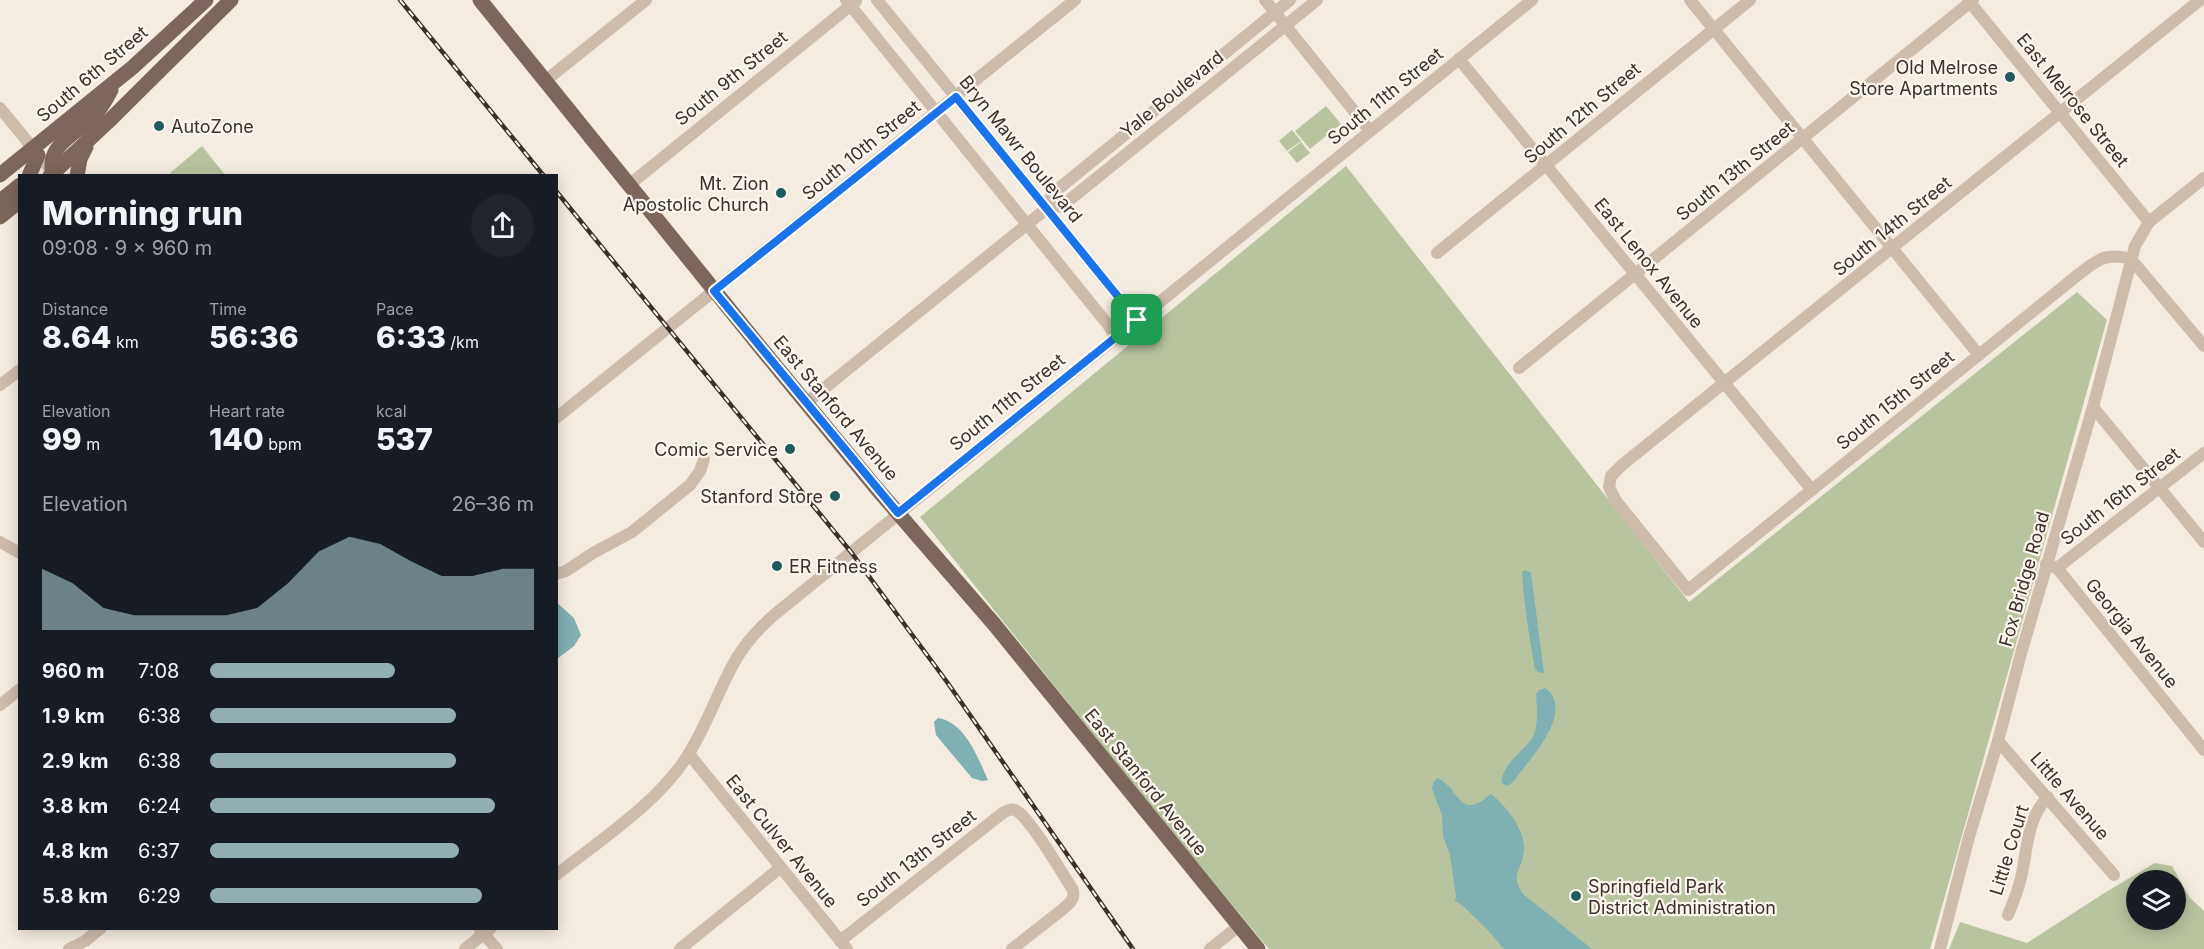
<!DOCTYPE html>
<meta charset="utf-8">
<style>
body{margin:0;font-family:Inter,sans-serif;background:#20242c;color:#f1f3f6;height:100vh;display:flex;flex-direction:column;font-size:22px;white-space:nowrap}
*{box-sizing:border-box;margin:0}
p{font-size:20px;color:#9ea1a6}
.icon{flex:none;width:33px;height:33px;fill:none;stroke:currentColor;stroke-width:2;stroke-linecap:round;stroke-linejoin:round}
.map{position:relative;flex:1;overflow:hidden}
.drawer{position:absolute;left:18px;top:174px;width:540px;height:756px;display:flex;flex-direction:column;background:#171b24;border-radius:0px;box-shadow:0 3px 15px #0003}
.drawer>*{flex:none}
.buttons{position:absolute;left:2126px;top:870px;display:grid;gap:12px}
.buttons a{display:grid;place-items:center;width:60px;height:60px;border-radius:50%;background:#171b24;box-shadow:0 3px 15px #0003;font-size:30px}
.pin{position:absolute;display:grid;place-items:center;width:51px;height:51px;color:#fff;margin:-26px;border-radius:12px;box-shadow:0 3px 9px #0006}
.round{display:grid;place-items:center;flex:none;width:63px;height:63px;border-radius:32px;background:#20242c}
.summary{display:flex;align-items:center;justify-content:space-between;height:102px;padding:0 24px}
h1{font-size:33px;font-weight:800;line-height:45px}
.metrics{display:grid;grid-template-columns:repeat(3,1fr);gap:9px;height:102px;padding:6px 24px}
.metrics div{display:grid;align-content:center}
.metrics b{font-size:30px;font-weight:800}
.metrics small{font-size:16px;font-weight:400}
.metrics p{font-size:16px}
.chart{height:168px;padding:12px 24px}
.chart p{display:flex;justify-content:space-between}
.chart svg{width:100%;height:108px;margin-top:6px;fill:#92aeb2;opacity:.7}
ul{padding:0 24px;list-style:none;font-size:20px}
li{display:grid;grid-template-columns:96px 72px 1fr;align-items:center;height:45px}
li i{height:15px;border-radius:8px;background:#92aeb2}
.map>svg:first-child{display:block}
</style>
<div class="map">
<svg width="2204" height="949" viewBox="0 0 2204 949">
<rect width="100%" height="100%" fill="#f4ebe1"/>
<g fill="#b8c4a0" fill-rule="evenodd">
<path d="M1326,106L1341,124L1310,149L1295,131Z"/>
<path d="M1292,130L1301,141L1287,151L1279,141Z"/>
<path d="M1301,142L1310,153L1297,163L1288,152Z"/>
<path d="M202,146L225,175H172L170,173Z"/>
<path d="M1346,166L1689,602L2077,292L2107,320L1930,949H1269L1160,818L920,517Z"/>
<path d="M2155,863L2172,866L2190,898L2204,911V949H1949L1960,922L2027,943L2106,892ZM2136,880H2175V920H2136Z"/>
</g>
<g fill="#7fb0b2">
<path d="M1525,570L1531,573L1544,673L1538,672L1535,669C1529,637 1524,605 1522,572Z"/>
<path d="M556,602L574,618L581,635L574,646L557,659Z"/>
<path d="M1545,688C1577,711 1528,761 1513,782L1507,786L1502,783C1500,763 1531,747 1535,732C1538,721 1537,705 1536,694L1539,690Z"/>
<path d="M938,718C965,722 978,758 988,780L982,781L972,778L936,735L934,722Z"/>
<path d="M1437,778C1459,786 1458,823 1491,794C1506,806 1525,829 1524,850C1523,870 1509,873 1523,894L1592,949H1504L1487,929L1462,905L1455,901L1456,896L1450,855L1443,836L1442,815L1432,789L1433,783Z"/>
</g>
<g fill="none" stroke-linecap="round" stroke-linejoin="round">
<g stroke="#cdbbac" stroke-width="12">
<path d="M846,0L1109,326L1116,337"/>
<path d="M877,0L1137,320"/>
<path d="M1265,0L1370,131"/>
<path d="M1690,0L1979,355"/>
<path d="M1968,0L2149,222"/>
<path d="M2200,0L1622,465L1611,476L1609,487L1616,501L1688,590L2079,274C2098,259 2107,252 2131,259L2204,346"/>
<path d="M1459,59L1812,490"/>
<path d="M545,81L646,0"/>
<path d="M0,108L55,175"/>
<path d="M629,185L856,1"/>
<path d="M1046,209L1062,206L1317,0"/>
<path d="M1437,253L1750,0"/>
<path d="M1519,368L1973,0"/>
<path d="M0,385L20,370"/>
<path d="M806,403L1046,209L1052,194L1290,0"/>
<path d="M2093,407L2204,542"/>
<path d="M556,418L1075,0"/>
<path d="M0,542L20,553"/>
<path d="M2046,564L2057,568L2204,750"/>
<path d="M2057,568L2204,453"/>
<path d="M556,574L566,571L593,553L632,532L690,485L700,471L704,459"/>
<path d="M0,705L20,689"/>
<path d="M1998,741L2114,875"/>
<path d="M689,754L847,949"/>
<path d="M556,875C600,840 659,802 688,755C707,725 718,691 735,661C745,643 759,628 774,615L1532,0"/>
<path d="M2008,915C2013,903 2018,891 2021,878C2027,852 2027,817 2048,797"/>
<path d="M480,930L497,949"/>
<path d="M840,941L1004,812C1008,810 1013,808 1017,811C1032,821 1062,873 1073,890C1075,899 1070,903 1063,909L1012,949"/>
<path d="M69,949L85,941L101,928"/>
<path d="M465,949L491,928"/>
<path d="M680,949L780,868"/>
<path d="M1210,949L1239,926"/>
<path d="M1940,949L1969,837L1998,741L2022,650L2093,407L2135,246L2149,222L2204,178"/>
</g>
<g stroke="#7d675c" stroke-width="15">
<path d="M480,0L760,347L877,489L994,624L1258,949"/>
<path d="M53,173C46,146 75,134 92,118C100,110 106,100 111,90"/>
<path d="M0,175L133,67L206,0"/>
<path d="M29,176L38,155"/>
<path d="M50,176L112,118L231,0"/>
<path d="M77,176L80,159L86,147"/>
<path d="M0,201L20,185"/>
<path d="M0,217L20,201"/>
</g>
<g stroke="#3b302b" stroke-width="4.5">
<g id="rail">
<path d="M400,0L544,176"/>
<path d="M556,191L851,552L947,682L1133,949"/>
</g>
</g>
<use href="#rail" stroke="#fbf5ee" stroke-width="2" stroke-dasharray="7" stroke-linecap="butt"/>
</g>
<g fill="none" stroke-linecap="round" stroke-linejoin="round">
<g stroke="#fff" stroke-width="12">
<path id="route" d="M956,97L1137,320L898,513L714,291Z"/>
</g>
<use href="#route" stroke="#1a73e8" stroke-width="8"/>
</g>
<g fill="#1f5a5e" stroke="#fbf5ee" stroke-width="2">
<circle cx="2010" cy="77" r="6"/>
<circle cx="159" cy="126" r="6"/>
<circle cx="781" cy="193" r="6"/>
<circle cx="790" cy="449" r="6"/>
<circle cx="835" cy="496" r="6"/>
<circle cx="777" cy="566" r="6"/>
<circle cx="1576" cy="896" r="6"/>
</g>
<g text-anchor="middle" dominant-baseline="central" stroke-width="4.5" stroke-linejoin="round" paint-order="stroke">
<g font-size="18" fill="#3b302b" stroke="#fbf5ee" text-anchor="end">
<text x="1998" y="67">Old Melrose<tspan x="1998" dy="21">Store Apartments</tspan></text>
<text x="171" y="126" text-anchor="start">AutoZone</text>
<text x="769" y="183">Mt. Zion<tspan x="769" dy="21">Apostolic Church</tspan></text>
<text x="778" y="449">Comic Service</text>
<text x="823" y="496">Stanford Store</text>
<text x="789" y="566" text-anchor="start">ER Fitness</text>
<text x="1588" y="886" text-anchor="start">Springfield Park<tspan x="1588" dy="21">District Administration</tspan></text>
</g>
<g font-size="18" fill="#3b302b" stroke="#fbf5ee">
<text transform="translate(92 74) rotate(-40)">South 6th Street</text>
<text transform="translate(731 78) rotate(-39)">South 9th Street</text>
<text transform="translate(1172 94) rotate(-39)">Yale Boulevard</text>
<text transform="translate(1385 96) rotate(-39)">South 11th Street</text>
<text transform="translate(2073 100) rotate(51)">East Melrose Street</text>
<text transform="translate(1582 113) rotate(-40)">South 12th Street</text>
<text transform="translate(1021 149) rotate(51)">Bryn Mawr Boulevard</text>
<text transform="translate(861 150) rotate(-39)">South 10th Street</text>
<text transform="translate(1735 171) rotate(-39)">South 13th Street</text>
<text transform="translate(1892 226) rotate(-39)">South 14th Street</text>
<text transform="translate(1649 263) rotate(51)">East Lenox Avenue</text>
<text transform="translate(1895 400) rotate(-39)">South 15th Street</text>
<text transform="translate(1007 402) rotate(-39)">South 11th Street</text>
<text transform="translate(836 408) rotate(50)">East Stanford Avenue</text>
<text transform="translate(2120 496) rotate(-38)">South 16th Street</text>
<text transform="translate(2024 579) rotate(-74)">Fox Bridge Road</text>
<text transform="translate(2132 633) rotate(51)">Georgia Avenue</text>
<text transform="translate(1146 782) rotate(51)">East Stanford Avenue</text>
<text transform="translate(2070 796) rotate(49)">Little Avenue</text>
<text transform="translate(782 841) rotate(51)">East Culver Avenue</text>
<text transform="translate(2009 850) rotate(-73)">Little Court</text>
<text transform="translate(916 858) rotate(-38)">South 13th Street</text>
</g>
</g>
</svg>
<div class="buttons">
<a><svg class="icon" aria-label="layers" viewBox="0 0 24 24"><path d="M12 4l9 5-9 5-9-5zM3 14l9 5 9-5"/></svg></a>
</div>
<div class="pin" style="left:1137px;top:320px;background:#1e9e55"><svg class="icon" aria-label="arrive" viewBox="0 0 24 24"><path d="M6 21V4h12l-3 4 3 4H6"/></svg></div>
<section class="drawer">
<div class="summary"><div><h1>Morning run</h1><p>09:08 · 9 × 960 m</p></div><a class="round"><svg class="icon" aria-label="share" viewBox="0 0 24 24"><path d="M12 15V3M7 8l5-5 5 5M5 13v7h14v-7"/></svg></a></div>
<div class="metrics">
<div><p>Distance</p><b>8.64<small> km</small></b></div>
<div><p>Time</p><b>56:36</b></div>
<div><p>Pace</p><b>6:33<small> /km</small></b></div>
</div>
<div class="metrics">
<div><p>Elevation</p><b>99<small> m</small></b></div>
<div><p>Heart rate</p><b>140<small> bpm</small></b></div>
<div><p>kcal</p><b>537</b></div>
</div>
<div class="chart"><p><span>Elevation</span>26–36 m</p>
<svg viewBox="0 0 160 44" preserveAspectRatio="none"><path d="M0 44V19L10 25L20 35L30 38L40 38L50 38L60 38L70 35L80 25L90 12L100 6L110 9L120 16L130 22L140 22L150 19L160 19V44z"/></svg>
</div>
<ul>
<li><b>960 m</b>7:08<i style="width:57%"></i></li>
<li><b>1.9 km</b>6:38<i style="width:76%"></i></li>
<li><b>2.9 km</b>6:38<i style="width:76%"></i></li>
<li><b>3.8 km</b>6:24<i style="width:88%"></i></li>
<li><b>4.8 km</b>6:37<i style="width:77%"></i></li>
<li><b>5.8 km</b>6:29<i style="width:84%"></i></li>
</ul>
</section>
</div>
